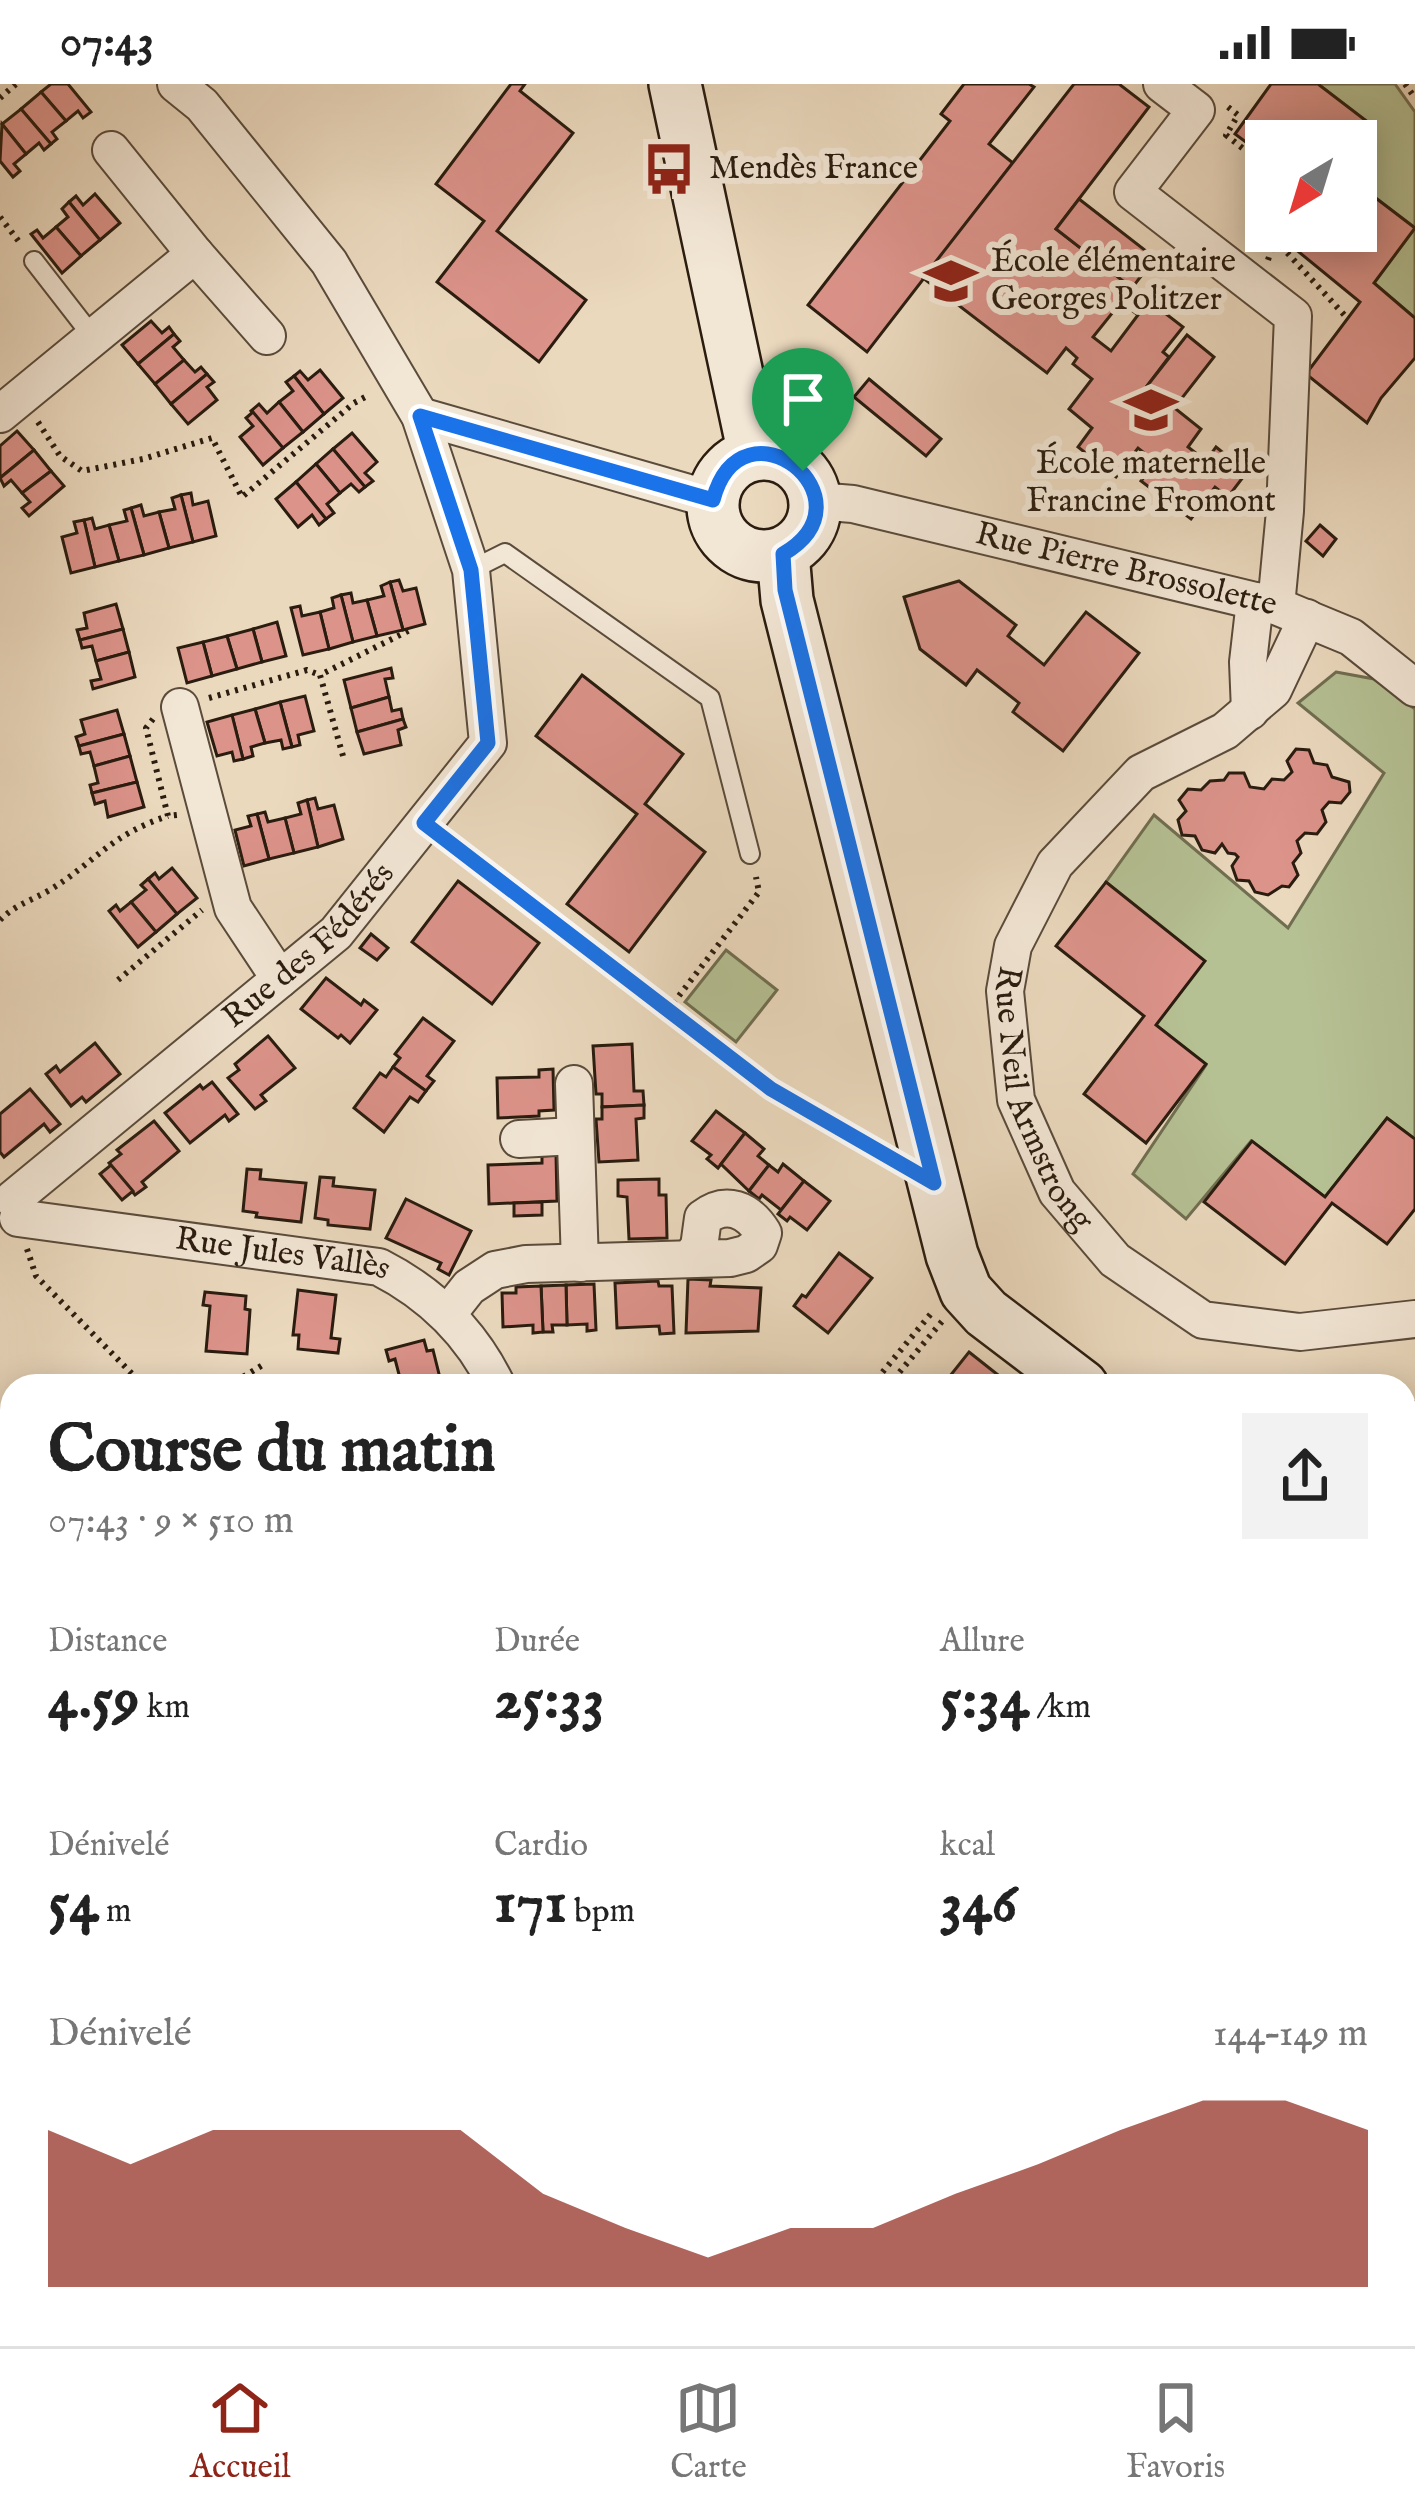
<!DOCTYPE html>
<html lang="fr">
<meta charset="utf-8">
<style>
body{margin:0;font-family:"IM FELL English",serif;background:#f2f2f2;color:#222;height:100vh;display:flex;flex-direction:column;font-size:45px;white-space:nowrap}
*{box-sizing:border-box;margin:0}
p{font-size:39px;color:#767676}
.icon{flex:none;width:66px;height:66px;fill:none;stroke:currentColor;stroke-width:2;stroke-linecap:round;stroke-linejoin:round}
.map{position:relative;flex:1;overflow:hidden}
.drawer{position:absolute;left:0px;top:1290px;width:1416px;height:972px;display:flex;flex-direction:column;background:#fff;border-radius:36px 36px 0 0;box-shadow:0 6px 30px #0003}
.drawer>*{flex:none}
.needle{width:78px;rotate:218deg}
.buttons{position:absolute;left:1245px;top:36px;display:grid;gap:24px}
.buttons a{display:grid;place-items:center;width:132px;height:132px;border-radius:0px;background:#fff;box-shadow:0 6px 30px #0003;font-size:60px}
.pin{position:absolute;display:grid;place-items:center;width:102px;height:102px;color:#fff;margin:-123px -51px;border-radius:50% 50% 50% 0;rotate:-45deg;box-shadow:0 0 12px #0007}
.pin .icon{rotate:45deg}
.round{display:grid;place-items:center;flex:none;width:126px;height:126px;border-radius:0px;background:#f2f2f2}
.summary{display:flex;align-items:center;justify-content:space-between;height:204px;padding:0 48px}
h1{font-size:66px;font-weight:700;line-height:90px}
.stats{display:grid;grid-template-columns:repeat(3,1fr);gap:18px;height:204px;padding:12px 48px}
.stats div{display:grid;align-content:center}
.stats b{font-size:60px;font-weight:700}
.stats small{font-size:33px;font-weight:400}
.stats p{font-size:33px}
.chart{height:336px;padding:24px 48px}
.chart p{display:flex;justify-content:space-between}
.chart svg{width:100%;height:216px;margin-top:12px;fill:#8f2418;opacity:.7}
.status{display:flex;justify-content:space-between;align-items:center;height:84px;padding:0 60px;background:#fff;direction:ltr}
.status svg{height:33px;fill:currentColor}
.menu{display:flex;justify-content:space-around;align-items:center;height:168px;border-top:3px solid #e0e0e0;background:#fff;font-size:33px;color:#767676}
.menu a{display:grid;justify-items:center;gap:6px}
.menu .on{color:#8f2418}
.map>svg:first-child{display:block}
</style>
<div class="status"><b>07:43</b><svg viewBox="0 0 49 12"><path d="M0 12V9h3v3zM5 12V6h3v6zM10 12V3h3v9zM15 12V0h3v12zM26 1h20v11H26zM47 4h2v5h-2z"/></svg></div>
<div class="map">
<svg width="1415" height="2262" viewBox="0 0 1415 2262">
<rect width="100%" height="100%" fill="#ebd9be"/>
<filter id="stains"><feTurbulence type="fractalNoise" baseFrequency=".00167" numOctaves="4"/><feColorMatrix values="0 0 0 0 .2 0 0 0 0 .09 0 0 0 0 .02 0 0 0 .5 -.17"/></filter>
<radialGradient id="worn" r=".72"><stop offset=".6" stop-color="#630" stop-opacity="0"/><stop offset="1" stop-color="#630" stop-opacity=".3"/></radialGradient>
<g fill="#b5c093" stroke="#706e51" stroke-width="3">
<path d="M1318,0H1395L1415,28V234L1374,199L1415,144L1356,99L1355,57L1369,39Z"/>
<path d="M1336,588L1374,595L1415,625V1055L1387,1034L1325,1113L1251,1057L1186,1135L1133,1090L1206,981L1156,941L1106,798L1154,731L1288,844L1384,689L1298,619Z"/>
<path d="M726,866L777,906L736,958L685,918Z"/>
<path d="M755,2250H1185L1188,2262H758Z"/>
</g>
<g fill="#dc938a" stroke="#2a1c0f" stroke-width="3" fill-rule="evenodd">
<path d="M51,0H68L91,28L83,34L78,27L66,37L41,8Z"/>
<path d="M511,0H525L520,7L573,49L497,147L586,216L539,278L437,198L484,137L436,100Z"/>
<path d="M964,0H1029L1034,3L989,60L1013,79L867,268L808,221L950,37L941,30Z"/>
<path d="M1074,0H1119L1149,23L1056,145L1183,243L1163,268L1169,273L1147,302L1201,345L1188,363L1206,377L1216,363L1247,388L1228,413L1215,403L1191,435L1141,397L1156,378L1138,364L1116,393L1078,363L1092,344L1069,325L1092,295L1073,280L1077,274L1066,264L1047,289L923,194ZM1121,218L1138,231L1111,267L1093,253Z"/>
<path d="M1271,0H1318L1369,39L1355,57H1266V73L1235,50Z"/>
<path d="M41,8L66,37L52,48L57,55L51,60L21,25Z"/>
<path d="M21,25L51,60L44,66L39,59L26,70L2,40Z"/>
<path d="M2,40L26,70L14,80L20,87L13,93L0,77Z"/>
<path d="M1356,99L1415,144L1374,199L1415,234V274L1381,314L1367,339L1306,290L1360,218L1283,155L1289,147H1356Z"/>
<path d="M95,110L120,139L100,156L69,118L76,112L83,121Z"/>
<path d="M1079,115L1155,174L1132,204L1056,145Z"/>
<path d="M69,118L100,156L81,172L56,143L68,133L62,125Z"/>
<path d="M56,143L81,172L62,189L31,150L37,146L43,154Z"/>
<path d="M151,237L162,249L169,243L174,250L138,280L122,261Z"/>
<path d="M174,250L180,257L173,263L184,276L155,300L138,280Z"/>
<path d="M1187,251L1214,273L1175,323L1147,302Z"/>
<path d="M184,276L195,288L201,283L207,290L171,320L155,300Z"/>
<path d="M320,286L343,314L324,330L294,292L300,287L308,296Z"/>
<path d="M207,290L214,298L207,303L217,316L188,340L171,320Z"/>
<path d="M294,292L324,330L303,348L279,318L293,307L286,298Z"/>
<path d="M869,295L941,355L926,372L854,313Z"/>
<path d="M279,318L303,348L283,364L251,327L259,320L267,329Z"/>
<path d="M253,328L283,364L263,381L240,353L253,342L246,334Z"/>
<path d="M17,347L34,366L0,394V362Z"/>
<path d="M352,349L377,378L365,389L373,397L365,403L333,365Z"/>
<path d="M333,365L365,403L359,408L351,400L340,409L316,380Z"/>
<path d="M34,366L51,387L22,409L11,396L4,402L0,394Z"/>
<path d="M316,380L340,409L327,420L334,429L326,435L296,398Z"/>
<path d="M51,387L64,402L29,432L22,424L30,418L22,409Z"/>
<path d="M296,398L326,435L319,441L312,431L298,443L276,415Z"/>
<path d="M191,409L193,421L208,417L216,452L193,458L181,411Z"/>
<path d="M181,411L193,458L169,464L159,428L175,425L172,414Z"/>
<path d="M141,421L144,432L159,428L169,464L144,471L131,424Z"/>
<path d="M131,424L144,471L119,477L109,441L127,437L124,426Z"/>
<path d="M92,434L95,445L109,441L119,477L95,483L84,436Z"/>
<path d="M84,436L95,483L71,489L62,453L77,449L74,438Z"/>
<path d="M1320,441L1336,455L1323,472L1306,457Z"/>
<path d="M399,496L403,507L416,504L425,540L403,546L390,498Z"/>
<path d="M959,497L1016,541L1008,552L1044,581L1086,528L1139,569L1063,667L1013,628L1019,619L977,586L966,601L920,565L904,513Z"/>
<path d="M390,498L403,546L377,552L367,516L384,512L381,502Z"/>
<path d="M351,509L353,519L367,516L377,552L353,558L341,511Z"/>
<path d="M341,511L353,558L329,565L320,528L334,524L332,514Z"/>
<path d="M116,520L123,545L80,556L77,546L87,544L84,529Z"/>
<path d="M300,522L302,532L320,528L329,565L303,571L291,524Z"/>
<path d="M277,538L286,572L262,578L253,545Z"/>
<path d="M123,545L129,568L96,577L92,562L82,564L80,556Z"/>
<path d="M253,545L262,578L237,585L227,552Z"/>
<path d="M227,552L237,585L212,592L203,558Z"/>
<path d="M203,558L212,592L187,599L178,564Z"/>
<path d="M129,568L135,593L93,605L91,597L101,595L96,577Z"/>
<path d="M391,584L393,594L385,595L389,613L351,624L344,596Z"/>
<path d="M582,591L683,670L645,720L705,768L629,868L567,820L637,730L536,652Z"/>
<path d="M305,612L314,647L298,651L300,661L292,663L280,618Z"/>
<path d="M389,613L392,627L401,625L403,635L357,648L351,624Z"/>
<path d="M280,618L292,663L283,665L281,656L265,659L255,625Z"/>
<path d="M255,625L265,659L251,663L253,672L243,675L232,631Z"/>
<path d="M117,626L124,650L79,662L76,653L85,650L81,636Z"/>
<path d="M232,631L243,675L234,677L232,668L217,672L207,638Z"/>
<path d="M403,635L406,643L398,646L401,661L364,670L357,648Z"/>
<path d="M124,650L130,672L94,682L90,668L81,670L79,662Z"/>
<path d="M1296,665L1309,666L1314,679L1327,681L1332,693L1349,698L1350,708L1341,719L1329,718L1322,726L1326,738L1317,750L1305,749L1297,757L1301,769L1293,779L1298,791L1289,803L1282,802L1268,811L1255,808L1249,797L1237,796L1232,782L1238,773L1235,770L1228,769L1222,760L1215,769L1202,766L1195,752L1182,751L1178,736L1186,727L1179,716L1188,705L1201,706L1210,697L1224,696L1229,689H1244L1250,703L1264,705L1272,695L1284,696L1292,688L1287,677Z"/>
<path d="M130,672L137,698L92,709L90,701L98,699L94,682Z"/>
<path d="M137,698L144,723L108,733L105,717L95,720L92,709Z"/>
<path d="M315,714L318,725L334,721L343,755L318,763L307,716Z"/>
<path d="M307,716L318,763L294,769L285,734L301,730L298,719Z"/>
<path d="M265,728L268,738L285,734L294,769L269,775L257,730Z"/>
<path d="M257,730L269,775L244,782L235,746L251,742L248,732Z"/>
<path d="M172,784L197,814L177,830L148,795L155,789L159,795Z"/>
<path d="M148,795L177,830L156,848L131,818L146,806L141,801Z"/>
<path d="M458,797L539,859L492,920L412,858Z"/>
<path d="M1106,798L1205,877L1156,941L1206,980L1146,1059L1084,1010L1144,932L1056,862Z"/>
<path d="M131,818L156,848L138,863L109,827L116,821L120,827Z"/>
<path d="M371,850L388,864L377,876L360,864Z"/>
<path d="M326,894L361,921L364,916L377,926L350,959L341,951L338,954L301,925Z"/>
<path d="M423,934L454,957L427,992L434,997L426,1007L393,983L400,974L395,970Z"/>
<path d="M268,952L295,984L261,1011L266,1017L255,1025L228,994L239,986L235,980Z"/>
<path d="M95,959L120,990L86,1018L82,1013L71,1022L46,990L56,982L60,988Z"/>
<path d="M632,960L634,1007H643L644,1021L602,1023V1010H596L593,962Z"/>
<path d="M393,983L426,1007L418,1018L410,1013L384,1048L354,1024L380,989L386,993Z"/>
<path d="M553,985L554,1026L539,1027V1032L498,1034L497,994L539,993V986Z"/>
<path d="M212,998L238,1030L229,1037L225,1031L190,1059L165,1029L200,1001L203,1005Z"/>
<path d="M30,1005L60,1040L50,1048L44,1040L4,1073L0,1068V1030Z"/>
<path d="M644,1021V1034L636,1035L638,1076L599,1078L596,1035H602V1023Z"/>
<path d="M716,1027L745,1049L718,1084L707,1075L711,1071L692,1057Z"/>
<path d="M1387,1034L1415,1055V1125L1387,1160L1332,1119L1285,1180L1204,1118L1252,1057L1325,1113Z"/>
<path d="M154,1037L179,1067L142,1098L146,1103L135,1111L109,1079L121,1070L117,1066Z"/>
<path d="M745,1049L764,1065L758,1072L769,1081L749,1107L721,1080Z"/>
<path d="M556,1071L557,1117L489,1120L488,1081L542,1079V1072Z"/>
<path d="M783,1080L804,1097L781,1126L762,1111L759,1115L749,1107L769,1081L778,1088Z"/>
<path d="M111,1081L133,1107L122,1116L100,1090Z"/>
<path d="M247,1085L261,1086L260,1095L306,1099L301,1138L256,1133L257,1129L243,1127Z"/>
<path d="M320,1093L334,1094L333,1102L375,1106L370,1145L328,1141V1136L315,1134Z"/>
<path d="M659,1095V1111H666L667,1154L629,1155L627,1113L618,1112V1096Z"/>
<path d="M804,1097L830,1117L807,1146L790,1133L787,1137L778,1130Z"/>
<path d="M406,1115L471,1147L449,1191L438,1185L441,1179L386,1154Z"/>
<path d="M542,1118V1131L514,1132V1119Z"/>
<path d="M839,1169L872,1194L828,1249L794,1222L802,1211L806,1213Z"/>
<path d="M688,1195L711,1196L710,1202L761,1204L758,1247L686,1249Z"/>
<path d="M658,1197L659,1202H672L674,1249L660,1250L659,1242L617,1244L615,1199Z"/>
<path d="M594,1200L596,1246L587,1247V1240L567,1241L566,1201Z"/>
<path d="M566,1201L567,1241H552L553,1248H543L541,1202Z"/>
<path d="M541,1202L543,1248L533,1249V1241L503,1243L502,1209H516V1203Z"/>
<path d="M298,1206L336,1211L331,1254L340,1255L338,1269L298,1265L299,1251H293Z"/>
<path d="M205,1208L246,1212L245,1225L250,1226L247,1270L206,1267L210,1222L203,1221Z"/>
<path d="M424,1256L427,1267L433,1266L442,1302H402L395,1275L389,1277L386,1266Z"/>
<path d="M969,1268L1012,1302H942Z"/>
<path d="M12,1365V1409L0,1415V1371Z"/>
<path d="M1404,1411L1415,1416V1509L1404,1500Z"/>
<path d="M1,1455L8,1472L12,1471V1502L0,1508Z"/>
<path d="M1413,1597L1415,1598V1694L1404,1686V1608Z"/>
<path d="M1404,1782L1415,1791V2046L1404,2037Z"/>
<path d="M1415,2053V2125L1404,2116V2067Z"/>
<path d="M12,2208V2250H58L51,2262H9L0,2258V2234Z"/>
<path d="M513,2250H594L601,2256L598,2259L601,2262H501L506,2256L510,2259L516,2252Z"/>
</g>
<g fill="none" stroke-linecap="round" stroke-linejoin="round">
<g stroke="#5a4b3b" stroke-width="22">
<g id="lane">
<path d="M34,177L93,253"/>
<path d="M471,486L505,469L710,614L750,770"/>
</g>
</g>
<g stroke="#5a4b3b" stroke-width="40">
<g id="street">
<path d="M1162,0L1196,26L1133,108L1293,232L1285,427L1276,522"/>
<path d="M111,66L195,170"/>
<path d="M0,330L195,170L267,252"/>
<path d="M420,332L713,416"/>
<path id="s1" d="M816,417L853,420L1276,522L1351,553L1415,604"/>
<path id="s2" d="M1307,534L1273,606L1225,647L1141,689L1055,780L1013,862L1005,907L1016,1016L1057,1108L1115,1176L1203,1236L1300,1248L1415,1235"/>
<path d="M180,623L233,824L280,895"/>
<path d="M1250,627L1248,578L1255,517"/>
<path d="M574,1000L580,1179"/>
<path d="M519,1055L575,1052"/>
<path id="s3" d="M13,1115L336,849L488,659L471,486L420,332L329,178L202,21L176,0"/>
<path id="s4" d="M18,1134L379,1183C432,1210 471,1248 497,1302"/>
<path d="M447,1231L469,1203L495,1186L526,1180L730,1174L746,1170L759,1161L763,1149C748,1125 726,1116 703,1134L699,1163L689,1175"/>
<path d="M0,1432L12,1426"/>
<path d="M1404,1553L1415,1562"/>
<path d="M0,1628L12,1622"/>
<path d="M664,2250L678,2262"/>
<path d="M90,2262L95,2250"/>
</g>
</g>
<g stroke="#2a1c0f" stroke-width="56">
<g id="secondary">
<path d="M675,0L754,370"/>
<circle cx="764" cy="421" r="51"/>
<path d="M783,470L787,516L952,1171L966,1207L986,1229L1082,1302"/>
<path d="M1237,2250L1240,2262"/>
</g>
</g>
<g stroke="#2a1c0f" stroke-width="6" stroke-dasharray="3 6" stroke-linecap="butt">
<path d="M1405,0L1415,14"/>
<path d="M0,14L16,0"/>
<path d="M1228,23L1238,31L1226,51L1266,83"/>
<path d="M0,133L20,159"/>
<path d="M1269,149L1348,235"/>
<path d="M1268,176L1277,147"/>
<path d="M38,338L60,372L82,387L143,375L212,354L242,413L354,319L369,311"/>
<path d="M209,614L307,586L320,591"/>
<path d="M153,635L146,644L168,732L177,731"/>
<path d="M343,672L320,591L410,546"/>
<path d="M447,756L771,1005L884,1070"/>
<path d="M0,836C15,821 30,817 48,807C95,779 109,751 168,732"/>
<path d="M118,896L202,826"/>
<path d="M668,926L759,808L756,793"/>
<path d="M27,1165L36,1192L144,1302"/>
<path d="M228,1302L266,1279"/>
<path d="M871,1302L934,1226"/>
<path d="M888,1302L944,1235"/>
<path d="M1404,1319H1415"/>
<path d="M1404,1346H1415"/>
<path d="M349,2250L352,2262"/>
<path d="M407,2250L420,2262"/>
<path d="M789,2250L793,2262"/>
<path d="M943,2250L946,2262"/>
</g>
<use href="#lane" stroke="#f2e6d5" stroke-width="18"/>
<use href="#street" stroke="#f2e6d5" stroke-width="36"/>
<use href="#secondary" stroke="#f2e6d5" stroke-width="51"/>
</g>
<g fill="none" stroke-linecap="round" stroke-linejoin="round">
<g stroke="#fff" stroke-width="24">
<path id="route" d="M420,332L713,416C742,308 878,415 783,470L785,506L934,1099L771,1005L424,739L488,659L471,486Z"/>
</g>
<use href="#route" stroke="#1a73e8" stroke-width="15"/>
</g>
<defs>
<g id="bus-bare" transform="scale(4.14)"><path d="M-5-6H5V4H4V6H2V4H-2V6H-4V4H-5ZM-3.5-4V0h7V-4ZM-3.5 1.2v1.5H-2V1.2ZM2 1.2v1.5H3.5V1.2Z" fill="#8f2418" stroke="#f2e6d5" stroke-width="2.5" paint-order="stroke"/></g>
<g id="school-bare" transform="scale(4.14)"><path d="M0-5L7-2L0 1L-7-2ZM-4 1L0 2.5L4 1V4Q0 6-4 4Z" fill="#8f2418" stroke="#f2e6d5" stroke-width="2.5" paint-order="stroke"/></g>
</defs>
<g fill-rule="evenodd">
<use href="#bus-bare" x="669" y="85"/>
<use href="#school-bare" x="951" y="197"/>
<use href="#school-bare" x="1151" y="326"/>
</g>
<g text-anchor="middle" dominant-baseline="central" stroke-width="12" stroke-linejoin="round" paint-order="stroke">
<g font-size="33" fill="#2a1c0f" stroke="#f2e6d5" text-anchor="start">
<text x="709" y="85">Mendès France</text>
<text x="991" y="178">École élémentaire<tspan x="991" dy="38">Georges Politzer</tspan></text>
<text x="1151" y="380" text-anchor="middle">École maternelle<tspan x="1151" dy="38">Francine Fromont</tspan></text>
</g>
<g font-size="33" fill="#2a1c0f" stroke="#f2e6d5">
<text stroke="none"><textPath href="#s1" startOffset="318">Rue Pierre Brossolette</textPath></text>
<text stroke="none"><textPath href="#s3" startOffset="390">Rue des Fédérés</textPath></text>
<text stroke="none"><textPath href="#s2" startOffset="615">Rue Neil Armstrong</textPath></text>
<text stroke="none"><textPath href="#s4" startOffset="267">Rue Jules Vallès</textPath></text>
</g>
</g>
<rect width="100%" height="100%" filter="url(#stains)"/>
<rect width="100%" height="100%" fill="url(#worn)"/>
</svg>
<div class="buttons">
<a><svg class="needle" viewBox="-14 -14 28 28"><path d="M0-13l5 13h-10z" fill="#e53935"/><path d="M0 13l5-13h-10z" fill="#767676"/></svg></a>
</div>
<div class="pin" style="left:803px;top:387px;background:#1e9e55"><svg class="icon" aria-label="arrive" viewBox="0 0 24 24"><path d="M6 21V4h12l-3 4 3 4H6"/></svg></div>
<section class="drawer">
<div class="summary"><div><h1>Course du matin</h1><p>07:43 · 9 × 510 m</p></div><a class="round"><svg class="icon" aria-label="share" viewBox="0 0 24 24"><path d="M12 15V3M7 8l5-5 5 5M5 13v7h14v-7"/></svg></a></div>
<div class="stats">
<div><p>Distance</p><b>4.59<small> km</small></b></div>
<div><p>Durée</p><b>25:33</b></div>
<div><p>Allure</p><b>5:34<small> /km</small></b></div>
</div>
<div class="stats">
<div><p>Dénivelé</p><b>54<small> m</small></b></div>
<div><p>Cardio</p><b>171<small> bpm</small></b></div>
<div><p>kcal</p><b>346</b></div>
</div>
<div class="chart"><p><span>Dénivelé</span>144–149 m</p>
<svg viewBox="0 0 160 44" preserveAspectRatio="none"><path d="M0 44V12L10 19L20 12L30 12L40 12L50 12L60 25L70 32L80 38L90 32L100 32L110 25L120 19L130 12L140 6L150 6L160 12V44z"/></svg>
</div>
</section>
</div>
<nav class="menu">
<a class="on"><svg class="icon" aria-label="home" viewBox="0 0 24 24"><path d="M3 11l9-7 9 7M6 9v11h12V9"/></svg>Accueil</a>
<a><svg class="icon" aria-label="map" viewBox="0 0 24 24"><path d="M3 6l6-2 6 2 6-2v14l-6 2-6-2-6 2zM9 4v14M15 6v14"/></svg>Carte</a>
<a><svg class="icon" aria-label="saved" viewBox="0 0 24 24"><path d="M7 4h10v16l-5-4-5 4z"/></svg>Favoris</a>
</nav>
